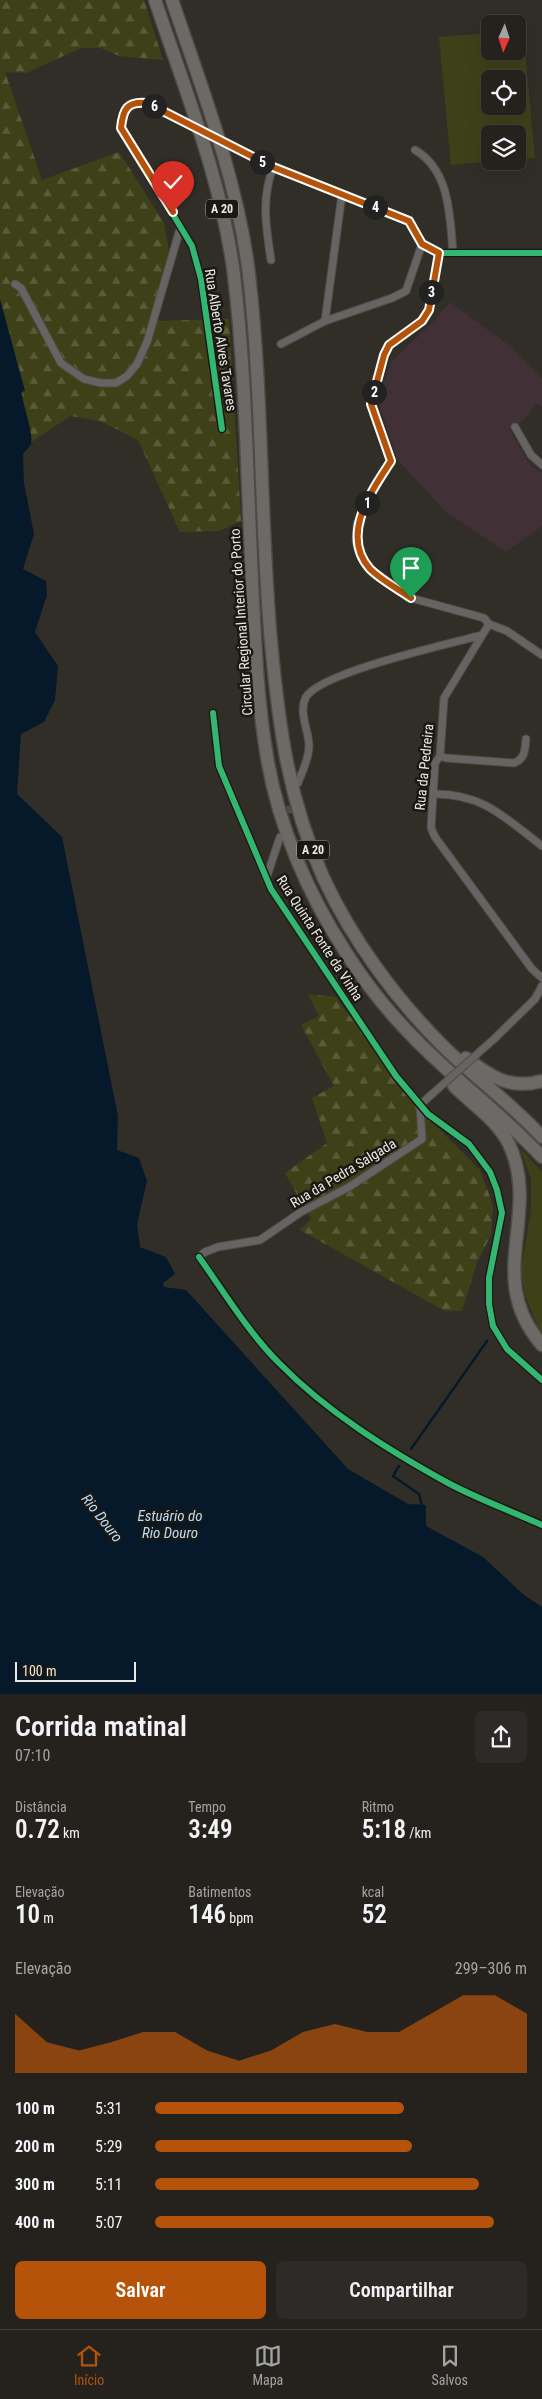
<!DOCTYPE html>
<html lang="pt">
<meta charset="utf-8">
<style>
body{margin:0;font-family:"Roboto Condensed",sans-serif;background:#2d2a27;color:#f1f3f6;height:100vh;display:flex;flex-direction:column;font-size:19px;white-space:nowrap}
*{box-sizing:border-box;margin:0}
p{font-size:16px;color:#a3a4a4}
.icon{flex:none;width:28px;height:28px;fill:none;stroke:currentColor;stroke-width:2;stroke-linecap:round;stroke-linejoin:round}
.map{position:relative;height:1694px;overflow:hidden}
.drawer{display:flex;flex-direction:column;background:#25221e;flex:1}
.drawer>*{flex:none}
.needle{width:32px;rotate:183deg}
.controls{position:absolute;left:481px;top:15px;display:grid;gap:10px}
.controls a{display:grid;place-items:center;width:45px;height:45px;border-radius:8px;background:#25221e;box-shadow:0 5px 20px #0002,0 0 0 1px #423f3c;font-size:25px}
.scale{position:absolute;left:15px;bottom:12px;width:121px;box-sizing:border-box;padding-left:5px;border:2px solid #ebe8e1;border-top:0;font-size:14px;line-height:18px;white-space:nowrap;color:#ebe8e1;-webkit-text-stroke:4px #1a1813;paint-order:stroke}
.pin{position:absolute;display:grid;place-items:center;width:42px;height:42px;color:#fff;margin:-51px -21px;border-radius:50% 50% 50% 0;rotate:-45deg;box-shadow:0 0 5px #0007}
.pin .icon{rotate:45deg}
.km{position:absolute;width:25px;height:25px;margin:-12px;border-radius:50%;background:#222;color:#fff;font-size:14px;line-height:25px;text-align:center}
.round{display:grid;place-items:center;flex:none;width:52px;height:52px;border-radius:8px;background:#2d2a27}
.summary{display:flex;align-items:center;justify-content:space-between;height:85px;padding:0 15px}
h1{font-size:28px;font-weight:600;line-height:38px}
.stats{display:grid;grid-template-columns:repeat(3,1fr);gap:8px;height:85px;padding:5px 15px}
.stats div{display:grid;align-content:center}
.stats b{font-size:25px;font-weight:600}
.stats small{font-size:14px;font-weight:400}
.stats p{font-size:14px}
.chart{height:140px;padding:10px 15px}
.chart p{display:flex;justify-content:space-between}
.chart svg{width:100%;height:90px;margin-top:5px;fill:#b45309;opacity:.7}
.action{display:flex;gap:10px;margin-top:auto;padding:10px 15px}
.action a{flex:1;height:58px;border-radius:8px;background:#b45309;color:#fff;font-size:20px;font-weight:600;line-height:58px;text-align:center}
.action a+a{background:#2d2a27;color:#f1f3f6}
ul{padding:0 15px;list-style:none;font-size:16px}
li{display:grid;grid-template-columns:80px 60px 1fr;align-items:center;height:38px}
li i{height:12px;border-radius:6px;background:#b45309}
.tabs{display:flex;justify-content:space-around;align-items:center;height:70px;border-top:1px solid #423f3c;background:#25221e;font-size:14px;color:#a3a4a4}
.tabs a{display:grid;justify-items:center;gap:2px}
.tabs .current{color:#b45309}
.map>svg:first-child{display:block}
</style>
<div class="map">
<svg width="542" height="1694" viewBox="0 0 542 1694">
<defs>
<pattern id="forest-firs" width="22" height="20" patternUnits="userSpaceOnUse" patternTransform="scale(1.25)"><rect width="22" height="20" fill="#3e4118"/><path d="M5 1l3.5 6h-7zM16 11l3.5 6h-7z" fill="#5a5c39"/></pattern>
</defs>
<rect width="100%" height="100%" fill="#312e28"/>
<path fill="#413137" d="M450,302L510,346L542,379V407L537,403L520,424L509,429L531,466L542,472V526L506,552L446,512L397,459L379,404V396L391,362L436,319Z"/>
<g fill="#3e4118" fill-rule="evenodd">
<path d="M518,30H523L535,158L518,159V134H490V161H495L451,165L439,37L490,33V51H518ZM490,79H518V106H490Z"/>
<path d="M520,1148L542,1172V1337L525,1295L521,1271L531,1210V1179Z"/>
</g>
<g fill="url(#forest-firs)">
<path d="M0,0H144L163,60L119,56L101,48H81L26,73L5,72L42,180L119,152L164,223L170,257L155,321L229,319L241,521L218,531L180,532L138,440L100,421L70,416L30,443L22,393L0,320Z"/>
<path d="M308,994L336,997L412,1102L480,1170L493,1205L491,1235L477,1262L462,1311H445L300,1230L311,1219L285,1173L327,1143L312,1098L334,1086L301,1025L319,1016Z"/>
</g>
<path fill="#05192a" d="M0,299L25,391L21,392C23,404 34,435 31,444C30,447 25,451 23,454L24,483L34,534L23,569L46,581L47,595L35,632L58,666L55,700L44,722L21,734L17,794L62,837L118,1116L117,1150L139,1158L147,1181L137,1224L140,1247L166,1257L175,1274L163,1283L164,1287L186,1290L348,1469L408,1504L426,1505V1526L483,1557L524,1595L542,1607V1694H0Z"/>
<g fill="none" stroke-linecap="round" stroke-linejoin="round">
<g stroke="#05192a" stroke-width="2.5">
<path d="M411,1449L487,1341"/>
<path d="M399,1466L393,1476L419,1494L422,1506"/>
</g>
<path stroke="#4d4a44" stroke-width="7" stroke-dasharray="7 3.5" stroke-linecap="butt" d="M285,823L293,798"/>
<g stroke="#4e4b46" stroke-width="9">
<g id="minor">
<path d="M185,122C160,109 126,83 121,128L192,246L201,279L222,429"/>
<path d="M233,146L273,167L409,221L422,244L439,253H542"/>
<path d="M415,150C450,170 450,217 453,253"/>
<path d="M439,253L429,310L422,321L389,345L384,355L371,404L391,461L376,484L357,524L356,541L361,556L371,570L411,598L484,618L489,624"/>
<path d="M271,260C266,226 261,201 273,167"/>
<path d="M15,284L21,288L61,363L84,379L101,383H116L127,376L137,364L147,342L180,229"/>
<path d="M325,321L342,194"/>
<path d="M281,344L325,321L392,298L406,291L422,244"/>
<path d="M515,427L531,455L542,465"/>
<path d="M489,624L444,698L440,756L435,763L431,828L435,837L532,969L542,978"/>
<path d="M489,624L507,631L542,655"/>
<path d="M213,713L219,766L271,889L396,1076L428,1114L469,1144L490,1172L497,1190L502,1213L489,1278V1304L493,1326L507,1349L542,1380"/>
<path d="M440,756L446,758L514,763C525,759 525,750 526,739"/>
<path d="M298,783C302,772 309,759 309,746C309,731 298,712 306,697C321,672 449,644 482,635"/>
<path d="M435,794C484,794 505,818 542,846"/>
<path d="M266,879L280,837"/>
<path d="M494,1039L535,999L542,986"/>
<path d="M420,1105L431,1095"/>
<path d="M216,1281L199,1257L205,1252L218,1247L260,1240L301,1212L349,1187L422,1139L420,1105"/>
</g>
</g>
<g stroke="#4e4b46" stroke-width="15">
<g id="motorway">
<path d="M155,0C185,90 222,181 234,275C246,376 247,478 252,580C255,639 257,698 267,757C278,825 308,894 345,951C365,983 389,1013 416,1040C456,1081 503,1115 542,1157"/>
<path d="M172,0C202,89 238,181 249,275C263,397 260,520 271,642C279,727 288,798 323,877C352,940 397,1001 446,1049C477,1079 513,1105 542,1137"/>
<path d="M466,1058C491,1077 510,1090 542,1081"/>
<path d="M454,1086C472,1104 497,1120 509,1144C542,1215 483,1277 542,1345"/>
</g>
</g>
<use href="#minor" stroke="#666462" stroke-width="7"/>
<use href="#motorway" stroke="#6c6a66" stroke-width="12"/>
<g stroke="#4e4b46" stroke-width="9" stroke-linecap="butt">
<g id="minor-bridge">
<path d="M185,122L233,146"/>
<path d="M431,1095L494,1039"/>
</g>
</g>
<use href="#minor-bridge" stroke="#666462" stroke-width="7"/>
<g stroke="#1a1813" stroke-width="9">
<g id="cycleway">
<path d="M222,429L201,279L192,246L121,128C123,109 127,101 147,103L273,167L409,221L422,244L439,253H542"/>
<path d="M213,713L219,766L271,889L396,1076L428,1114L469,1144L490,1172L497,1190L502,1213L489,1278V1304L493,1326L507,1349L542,1380"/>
<path d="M199,1257C224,1292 248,1332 279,1363C327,1412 388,1450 448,1483C478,1499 511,1511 542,1525"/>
</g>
</g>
<use href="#cycleway" stroke="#33b770" stroke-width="6"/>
</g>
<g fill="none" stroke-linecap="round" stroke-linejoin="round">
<g stroke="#fff" stroke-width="10">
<path id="route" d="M173,212L121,128C123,109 127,101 147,103L273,167L409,221L422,244L439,253L429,310L422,321L389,345L384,355L371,404L391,461C371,492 340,535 370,569C381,580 398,589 411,598"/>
</g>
<use href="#route" stroke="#b45309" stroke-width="6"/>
</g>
<g text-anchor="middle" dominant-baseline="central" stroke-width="5" stroke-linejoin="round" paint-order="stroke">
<g fill="#1a1813" stroke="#acaaa3" stroke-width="1">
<rect x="206" y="199.5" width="32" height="19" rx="4"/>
<rect x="297" y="840.5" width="32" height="19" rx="4"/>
</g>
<g font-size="12" font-weight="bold" fill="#ebe8e1">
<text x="222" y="209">A 20</text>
<text x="313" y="850">A 20</text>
</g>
<g font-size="14" fill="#ebe8e1" stroke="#1a1813">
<text transform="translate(221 340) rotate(81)">Rua Alberto Alves Tavares</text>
<text transform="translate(241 622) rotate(-94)">Circular Regional Interior do Porto</text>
<text transform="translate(424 767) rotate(-84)">Rua da Pedreira</text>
<text transform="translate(320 938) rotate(57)">Rua Quinta Fonte da Vinha</text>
<text transform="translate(343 1173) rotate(-31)">Rua da Pedra Salgada</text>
</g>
<g font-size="15" font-style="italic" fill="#b7dcfe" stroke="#1a1813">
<text x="170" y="1516">Estuário do<tspan x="170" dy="17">Rio Douro</tspan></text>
<text transform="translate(102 1518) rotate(52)">Rio Douro</text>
</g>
</g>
</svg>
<div class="controls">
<a><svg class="needle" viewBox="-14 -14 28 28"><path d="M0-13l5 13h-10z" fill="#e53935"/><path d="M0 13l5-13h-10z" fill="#a3a4a4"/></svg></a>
<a><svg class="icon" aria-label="locate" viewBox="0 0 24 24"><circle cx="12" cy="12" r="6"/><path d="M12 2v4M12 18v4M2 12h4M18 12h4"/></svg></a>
<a><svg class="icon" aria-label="layers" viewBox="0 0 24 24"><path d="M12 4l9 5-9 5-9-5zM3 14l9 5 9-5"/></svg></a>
</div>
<div class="scale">100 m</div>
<div class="pin" style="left:411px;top:598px;background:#1e9e55"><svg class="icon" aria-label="arrive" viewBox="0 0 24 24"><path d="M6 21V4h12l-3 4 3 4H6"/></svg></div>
<div class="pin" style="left:173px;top:212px;background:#d93025"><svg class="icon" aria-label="check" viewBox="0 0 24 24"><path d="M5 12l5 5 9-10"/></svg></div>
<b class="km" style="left:367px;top:503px">1</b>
<b class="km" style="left:374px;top:392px">2</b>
<b class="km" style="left:431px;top:292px">3</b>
<b class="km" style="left:375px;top:207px">4</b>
<b class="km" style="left:262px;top:162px">5</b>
<b class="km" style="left:154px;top:106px">6</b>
</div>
<section class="drawer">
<div class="summary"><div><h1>Corrida matinal</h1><p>07:10</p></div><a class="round"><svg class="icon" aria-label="share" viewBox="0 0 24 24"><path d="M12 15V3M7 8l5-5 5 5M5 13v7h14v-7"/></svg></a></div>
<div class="stats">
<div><p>Distância</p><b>0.72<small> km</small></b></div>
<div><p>Tempo</p><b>3:49</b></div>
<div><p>Ritmo</p><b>5:18<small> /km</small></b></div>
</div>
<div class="stats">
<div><p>Elevação</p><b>10<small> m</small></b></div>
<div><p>Batimentos</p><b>146<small> bpm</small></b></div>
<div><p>kcal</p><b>52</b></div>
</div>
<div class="chart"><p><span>Elevação</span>299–306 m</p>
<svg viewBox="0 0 160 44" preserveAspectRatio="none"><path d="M0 44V15L10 29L20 33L30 29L40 24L50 24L60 33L70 38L80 33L90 24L100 20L110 24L120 24L130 15L140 6L150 6L160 15V44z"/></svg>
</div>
<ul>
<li><b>100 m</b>5:31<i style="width:67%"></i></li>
<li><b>200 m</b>5:29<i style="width:69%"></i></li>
<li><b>300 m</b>5:11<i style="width:87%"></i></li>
<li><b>400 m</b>5:07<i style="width:91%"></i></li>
</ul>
<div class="action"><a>Salvar</a><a>Compartilhar</a></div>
</section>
<nav class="tabs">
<a class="current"><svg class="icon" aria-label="home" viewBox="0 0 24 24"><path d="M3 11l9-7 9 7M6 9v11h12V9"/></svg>Início</a>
<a><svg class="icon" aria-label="map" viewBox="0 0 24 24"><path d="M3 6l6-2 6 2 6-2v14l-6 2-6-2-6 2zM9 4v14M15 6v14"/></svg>Mapa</a>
<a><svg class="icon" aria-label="saved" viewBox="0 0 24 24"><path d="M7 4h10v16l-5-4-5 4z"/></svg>Salvos</a>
</nav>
